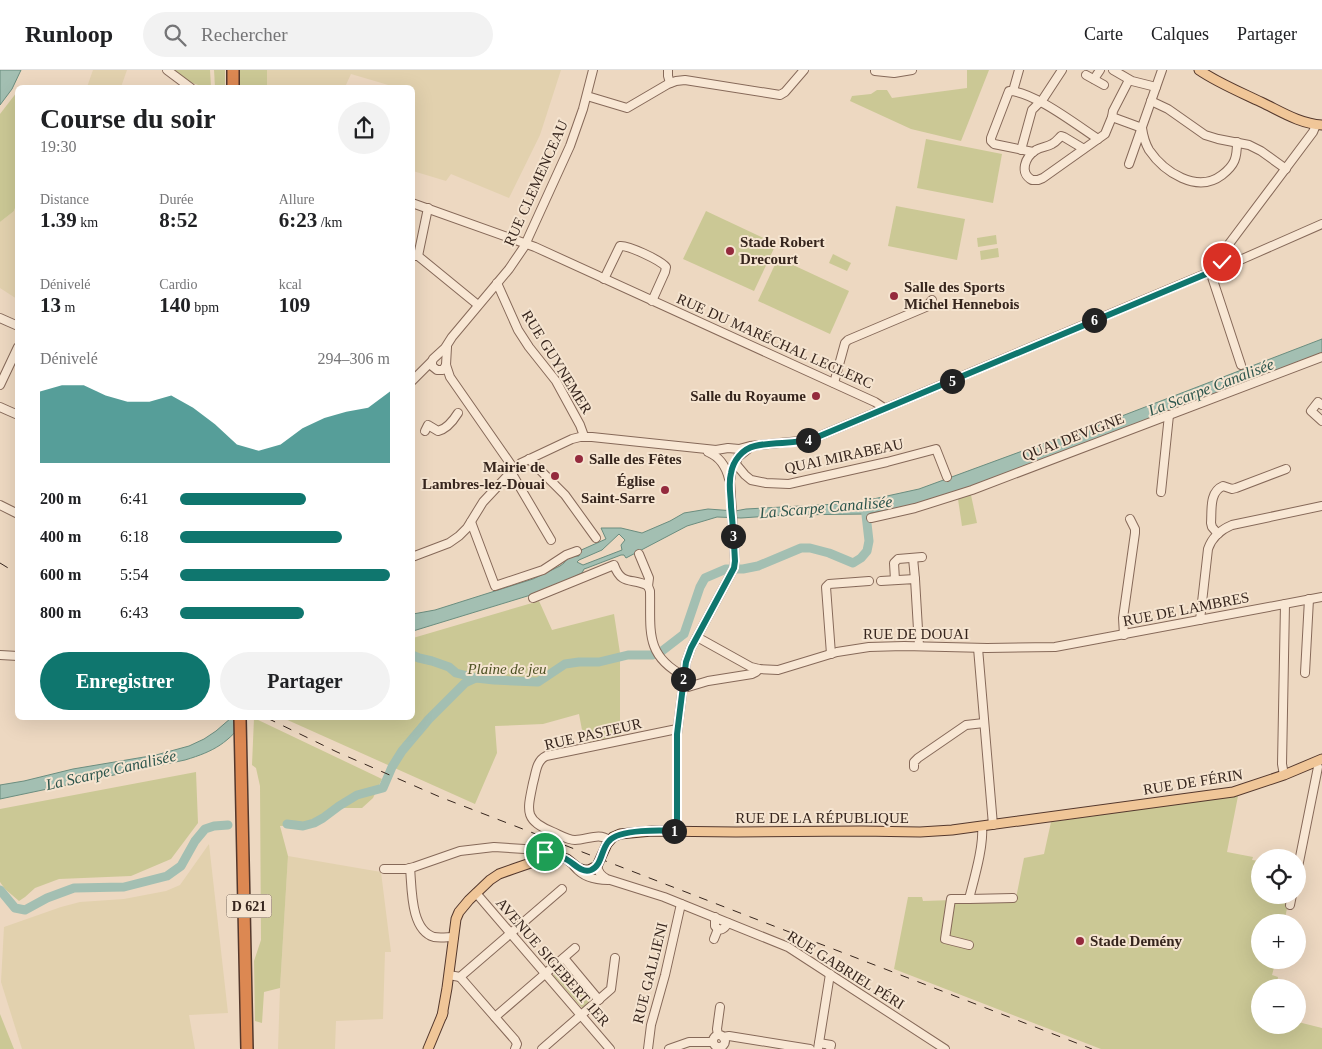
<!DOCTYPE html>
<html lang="fr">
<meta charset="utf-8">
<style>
body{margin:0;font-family:"Times New Roman",serif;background:#f2f2f2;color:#202124;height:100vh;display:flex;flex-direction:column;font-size:19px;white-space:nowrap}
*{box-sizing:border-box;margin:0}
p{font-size:16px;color:#757577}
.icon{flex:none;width:28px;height:28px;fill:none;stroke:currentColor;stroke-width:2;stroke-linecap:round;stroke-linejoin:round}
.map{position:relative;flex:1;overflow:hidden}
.panel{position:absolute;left:15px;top:15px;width:400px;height:635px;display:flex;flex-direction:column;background:#fff;border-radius:8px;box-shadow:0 5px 20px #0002}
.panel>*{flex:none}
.fabs{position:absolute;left:1251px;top:779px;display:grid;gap:10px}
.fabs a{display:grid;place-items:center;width:55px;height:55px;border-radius:50%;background:#fff;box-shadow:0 5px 20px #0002;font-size:25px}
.pin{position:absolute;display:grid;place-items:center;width:42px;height:42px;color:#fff;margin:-21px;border:2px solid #fff;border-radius:50%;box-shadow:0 1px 5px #0007}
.km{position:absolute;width:25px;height:25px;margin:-12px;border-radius:50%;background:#222;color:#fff;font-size:14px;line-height:25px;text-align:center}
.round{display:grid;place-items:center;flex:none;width:52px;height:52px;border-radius:26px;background:#f2f2f2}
.head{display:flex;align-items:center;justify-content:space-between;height:85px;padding:0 25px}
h1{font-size:28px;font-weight:800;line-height:38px}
.figures{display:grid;grid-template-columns:repeat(3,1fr);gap:8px;height:85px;padding:5px 25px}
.figures div{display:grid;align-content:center}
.figures b{font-size:21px;font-weight:800}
.figures small{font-size:14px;font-weight:400}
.figures p{font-size:14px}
.chart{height:140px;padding:10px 25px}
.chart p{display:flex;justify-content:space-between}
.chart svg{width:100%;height:90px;margin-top:5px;fill:#0f766e;opacity:.7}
.primary-button{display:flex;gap:10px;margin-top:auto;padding:10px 25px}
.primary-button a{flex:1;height:58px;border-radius:30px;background:#0f766e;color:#fff;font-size:20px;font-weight:800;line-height:58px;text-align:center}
.primary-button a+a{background:#f2f2f2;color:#202124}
ul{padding:0 25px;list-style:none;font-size:16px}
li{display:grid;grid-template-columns:80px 60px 1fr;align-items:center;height:38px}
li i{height:12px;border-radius:6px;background:#0f766e}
header{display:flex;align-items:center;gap:30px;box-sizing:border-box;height:70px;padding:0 25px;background:#fff;border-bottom:1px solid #e0e0e0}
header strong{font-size:24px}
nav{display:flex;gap:28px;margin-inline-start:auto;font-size:18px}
.search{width:350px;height:45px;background:#f2f2f2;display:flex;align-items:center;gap:12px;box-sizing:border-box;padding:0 18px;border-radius:28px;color:#757577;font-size:19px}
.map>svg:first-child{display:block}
</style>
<header>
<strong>Runloop</strong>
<div class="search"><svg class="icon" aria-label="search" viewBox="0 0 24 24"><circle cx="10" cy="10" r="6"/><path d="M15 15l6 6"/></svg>Rechercher</div>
<nav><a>Carte</a><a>Calques</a><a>Partager</a></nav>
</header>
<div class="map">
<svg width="1322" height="979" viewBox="0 0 1322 979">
<rect width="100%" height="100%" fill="#edd8c1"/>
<g fill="#e2d1ae">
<path d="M93,0H127L121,17H87Z"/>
<path d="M267,0H561L540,65L509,128L451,104L446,111L413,101L412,18L395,17L351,4L345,17L267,18Z"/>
<path d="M17,132V229L0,218V152L14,141Z"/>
<path d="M209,774L228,943L189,945L195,979H22L1,912L4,857L61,837L80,832L124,829L166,821L180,815Z"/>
<path d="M288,786L381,802L391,882H385L383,949L336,951L335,979H278L280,918Z"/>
</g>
<g fill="#cbc895">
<path d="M173,0H210L211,17C194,17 186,9 173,0Z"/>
<path d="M214,0H225V17H215Z"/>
<path d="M239,0H267V17L239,18Z"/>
<path d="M967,0H989L961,71L911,59L850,31L852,26L871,24L877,20H887L892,28L967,18Z"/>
<path d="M17,22V132L14,141L0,152V44Z"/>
<path d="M926,69L1002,84L993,133L917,118Z"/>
<path d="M896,136L965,149L957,190L888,176Z"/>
<path d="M706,141L776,174L754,221L683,189Z"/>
<path d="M996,165L997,174L978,177L977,168Z"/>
<path d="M998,178L999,187L981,190L980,181Z"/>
<path d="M833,184L851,193L847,201L829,193Z"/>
<path d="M778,188L849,221L830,264L758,231Z"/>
<path d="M971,425L977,453L962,456L958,429Z"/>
<path d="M539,531L552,560L614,544L620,583V669L585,676L579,644L543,654L495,656L497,683L475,734L283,648H412L413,568Z"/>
<path d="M254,648L382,709L373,728L362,738H340L317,755L280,756L288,786L280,918L264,922L262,953L255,951L254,891L261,870L260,716L256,698L252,695Z"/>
<path d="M196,702L198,753L171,789L131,806L59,809L35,818L25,827L19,831L5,819L0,812V739Z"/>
<path d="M1238,726L1227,782L1253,787L1252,790L1260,791V825H1290L1284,852H1260V890H1276L1272,905L1278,907L1276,917L1260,918V955H1298V952L1322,958V979H1101L894,899L908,827H922L923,831L1016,828L1024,788L1044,784L1051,752Z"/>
<path d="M564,895L594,930L583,939L553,905Z"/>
<path d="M0,944L14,979H0Z"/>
</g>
<g fill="#a3bfb2" stroke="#6b8d7f" fill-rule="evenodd">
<path d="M0,0H21L12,19L0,35Z"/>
<path d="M1322,269V283L952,424L917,435L866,444L785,445L741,448L717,447L687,456L626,488L624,485H621L587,498L584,499L582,503L557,515L534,524L413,561V544L435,540L533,509L560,496L564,493L567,488L574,483L575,486H579V481L606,469L601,458H621L642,463L670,451L684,443L708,439L735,441L746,439L855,433L919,419L1036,376L1075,364ZM619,464L625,470L621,475L622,480L583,495L577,492L579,490L602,480Z"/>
<path d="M231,648H247C228,673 215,681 185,690L0,729V715L24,711L73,699L156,685L189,676L204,669L216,661Z"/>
</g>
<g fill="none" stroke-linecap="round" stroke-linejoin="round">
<g stroke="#a3bfb2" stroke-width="9">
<path d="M412,585L419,588L432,591L449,597L456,603L476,608L494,610L538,612L565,594L579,592H599L628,585H653L662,581L684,564L700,517L705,508L726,499H743L758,496L801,478H810L829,483L853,493L861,488L867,481L869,471L865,436"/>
<path d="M287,754L303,756L314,753L323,748L339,736L357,725L383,718L392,697L402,681L429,649L465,613L476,608"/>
<path d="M0,820L15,838L25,840L47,828L74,818L124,817L167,806L181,796L195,771L205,759L214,756L228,755"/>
</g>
<g stroke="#866959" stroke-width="10">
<g id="minor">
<path d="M167,0L191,18"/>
<path d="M668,0V6L670,13"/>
<path d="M1113,0L1132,11L1156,17"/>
<path d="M875,1L894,3L912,0"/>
<path d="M1086,5L1104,15"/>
<path d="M1094,9L1100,0"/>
<path d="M1013,21L1019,0"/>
<path d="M587,26L627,38L668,14L676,11L685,10L780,25L785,22L804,0"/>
<path d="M1151,31L1168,39L1205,65L1218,69L1249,75L1261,81L1286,99"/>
<path d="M1112,47L1142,58C1143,65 1145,73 1149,80C1164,102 1197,124 1222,105C1235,95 1237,88 1237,72"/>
<path d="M1084,79L1064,67L1061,66C1058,69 1056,72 1052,74C1047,77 1041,77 1036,80C1025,87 1019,103 1032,110H1038L1043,108L1105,64L1112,47L1113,41L1129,10"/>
<path d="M1021,80L1032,40L1043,29L1062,0"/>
<path d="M1033,82L994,74L991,71V68L1009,21C1033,21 1078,56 1098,69"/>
<path d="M1129,94L1162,0"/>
<path d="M412,133L535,177L875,332L884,338"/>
<path d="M412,186H418L478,235"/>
<path d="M418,186L428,138"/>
<path d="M1218,190L1220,186L1313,62L1316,55"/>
<path d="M1215,197L1220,198L1223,195L1231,194L1322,154"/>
<path d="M1210,201L1241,295"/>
<path d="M604,209L620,176C628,175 660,190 666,197L665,202L652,231"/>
<path d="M497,213L518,260L529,277L556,311L580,355L584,366"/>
<path d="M0,248L18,256"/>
<path d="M447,277L446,295L450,307L514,399"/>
<path d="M446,295L443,300H437L432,296V292L433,289L445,278L452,267L509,199L524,177L570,76L583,39L593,0"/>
<path d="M412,311L432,291"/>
<path d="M834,313L845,273L848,270L926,237L932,230"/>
<path d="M0,315L18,277"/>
<path d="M1322,335L1318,332L1311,341L1322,351"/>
<path d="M0,337L18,345"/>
<path d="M425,361L428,355L438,361C447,359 453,351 458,343"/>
<path d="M708,382C720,387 726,396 729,409"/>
<path d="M529,389L565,425L596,468"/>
<path d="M735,393L745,405L751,410L766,413L789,414L887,392L936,379L947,407"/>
<path d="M511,402L551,470"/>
<path d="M1161,422L1169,345"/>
<path d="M0,435L18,444"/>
<path d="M871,448L915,438L972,420L1322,287"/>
<path d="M471,452L495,516L543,500L566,485L577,481"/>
<path d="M1218,464L1212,457L1211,453C1212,440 1209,422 1223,416L1232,419L1236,418L1286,399"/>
<path d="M639,484L649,508L648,516L650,521C651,560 644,585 684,606"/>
<path d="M412,487L449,473L459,466L467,458L483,432L511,402L521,393L572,369L580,367H592L716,380L728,378L739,379L750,376L810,370L1205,204L1215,197"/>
<path d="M913,488L915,509"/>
<path d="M895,510L894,493L898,489L922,487"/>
<path d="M881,511L915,509L919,576"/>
<path d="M533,528L614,495C622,517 633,507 648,516"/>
<path d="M1200,550L1208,479C1212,467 1220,460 1232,455L1322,436"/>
<path d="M1124,565L1123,548L1135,463V459L1130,449"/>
<path d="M697,567L751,597L759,599L778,600L837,582L869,577L904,576L987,578L1055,577L1322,527"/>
<path d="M978,578L993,755"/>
<path d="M831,584L826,517L829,514L869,511"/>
<path d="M0,585L18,586"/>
<path d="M1305,603L1309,529"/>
<path d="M682,616L688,617L708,611L752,604L756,602L759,599"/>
<path d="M914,697V692L918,688L966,655L984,653"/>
<path d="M1284,705L1282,694L1285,534"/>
<path d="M677,761V664L686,592L691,578L734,498L735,491L730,411L732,398L737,390L738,387L748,379"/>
<path d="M609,770C599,762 587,770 575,770C568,770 560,765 553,762C524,750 527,742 533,713C536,703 536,691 546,686L677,659"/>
<path d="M574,796C583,807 594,810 608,810"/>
<path d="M597,796C598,802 601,806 607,809L664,827L788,877L945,979"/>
<path d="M1298,797L1318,697L1316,692"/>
<path d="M410,798C412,817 410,860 434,867C440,868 448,867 454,867"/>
<path d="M384,799H406L414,797L460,781L494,777L541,780L545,782L548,787"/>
<path d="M476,823L610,979"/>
<path d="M969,829L1013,828"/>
<path d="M1290,835L1292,825"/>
<path d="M715,847V856C720,863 725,858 728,853"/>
<path d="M714,869L718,859"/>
<path d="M969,875L945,869L951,829H969C974,809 984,776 982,756"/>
<path d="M564,888L599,930"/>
<path d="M449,905L460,907L562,819"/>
<path d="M460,907L515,970L517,974L515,979"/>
<path d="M495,947L575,878"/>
<path d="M718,965L717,959L720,937"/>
<circle cx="719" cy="971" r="6"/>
<path d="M723,967L729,966L810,979"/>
<path d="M819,973L831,975L830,979"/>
<path d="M542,979L611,919L615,888"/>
<path d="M648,979L651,955L665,905L681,834"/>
<path d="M669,979L689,972H713"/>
<path d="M818,979L830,904"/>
</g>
</g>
<g stroke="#54382d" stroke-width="11">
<g id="major">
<path d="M1199,0C1218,13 1240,22 1261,32C1280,41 1300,54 1322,55"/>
<path d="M442,946L447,918L456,849L459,842L469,830L490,810L499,804L513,799L548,787L557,786L567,789L578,798L584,800H589L597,796L607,774L613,767L620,764L652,761L736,762L861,761L920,762L952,760L1233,722L1284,705L1322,689"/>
<path d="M428,979L443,943"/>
</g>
</g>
<g stroke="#54382d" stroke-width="14">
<g id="highway">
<path d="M233,18V0"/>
<path d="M240,648L247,979"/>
</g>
</g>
<use href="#minor" stroke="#f8e7d4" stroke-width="8"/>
<use href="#major" stroke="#f0c698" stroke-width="9"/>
<use href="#highway" stroke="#dc8852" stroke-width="11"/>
<g stroke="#36251d" stroke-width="1" stroke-dasharray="9 9" stroke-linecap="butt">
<path d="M0,493L18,504"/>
<path d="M267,648L337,682L440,727L1092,979"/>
</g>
</g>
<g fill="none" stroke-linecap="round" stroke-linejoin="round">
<g stroke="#fff" stroke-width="10">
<path id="route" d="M545,782L548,787C570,781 576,805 591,800C602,796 601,779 609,771C619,759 662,760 677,761V664L686,592L691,578L734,498L735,491C734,473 733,455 731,437C731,426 728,414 731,403C733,391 742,379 755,376C775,371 796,375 815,368L1206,204L1216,197L1220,198L1223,195L1222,192"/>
</g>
<use href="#route" stroke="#0f766e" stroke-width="6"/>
</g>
<g fill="#942a3d" stroke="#f5e4d0" stroke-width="2">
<circle cx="730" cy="181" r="5"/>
<circle cx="894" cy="226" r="5"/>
<circle cx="816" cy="326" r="5"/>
<circle cx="579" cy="389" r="5"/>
<circle cx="555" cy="406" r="5"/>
<circle cx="665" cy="420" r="5"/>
<circle cx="1080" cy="871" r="5"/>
</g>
<g text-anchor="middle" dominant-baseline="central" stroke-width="4" stroke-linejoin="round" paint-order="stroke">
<rect fill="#f5e4d0" stroke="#6f5e53" stroke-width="1" x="226.5" y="824.5" width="45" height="23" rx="4"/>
<g font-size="14" font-weight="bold" fill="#36251d">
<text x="249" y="836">D 621</text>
</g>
<g font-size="15" fill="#36251d" stroke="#f5e4d0">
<text transform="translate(536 113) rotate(-66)">RUE CLEMENCEAU</text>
<text transform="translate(775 271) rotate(24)">RUE DU MARÉCHAL LECLERC</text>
<text transform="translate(557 292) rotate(58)">RUE GUYNEMER</text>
<text transform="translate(1073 367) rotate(-21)">QUAI DEVIGNE</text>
<text transform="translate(844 386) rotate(-12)">QUAI MIRABEAU</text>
<text transform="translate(1186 539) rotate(-11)">RUE DE LAMBRES</text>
<text x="916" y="564">RUE DE DOUAI</text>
<text transform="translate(593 664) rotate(-13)">RUE PASTEUR</text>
<text transform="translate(1193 712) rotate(-9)">RUE DE FÉRIN</text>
<text x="822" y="748">RUE DE LA RÉPUBLIQUE</text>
<text transform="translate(553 892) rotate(49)">AVENUE SIGEBERT 1ER</text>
<text transform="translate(846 900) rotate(32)">RUE GABRIEL PÉRI</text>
<text transform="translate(650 903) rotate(-76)">RUE GALLIENI</text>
</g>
<g font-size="15" font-weight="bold" fill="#36251d" stroke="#f5e4d0" text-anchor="start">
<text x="740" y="172">Stade Robert<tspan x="740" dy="17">Drecourt</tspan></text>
<text x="904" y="217">Salle des Sports<tspan x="904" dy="17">Michel Hennebois</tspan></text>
<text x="806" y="326" text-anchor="end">Salle du Royaume</text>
<text x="589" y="389">Salle des Fêtes</text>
<text x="545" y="397" text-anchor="end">Mairie de<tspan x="545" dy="17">Lambres-lez-Douai</tspan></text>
<text x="655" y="411" text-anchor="end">Église<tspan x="655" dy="17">Saint-Sarre</tspan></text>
<text x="1090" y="871">Stade Demény</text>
</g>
<g font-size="15" font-style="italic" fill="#4e5224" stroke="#f5e4d0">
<text x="507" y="599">Plaine de jeu</text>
</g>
<g font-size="16" font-style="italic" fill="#2c554c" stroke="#f5e4d0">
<text transform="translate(1211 317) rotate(-21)">La Scarpe Canalisée</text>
<text transform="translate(826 437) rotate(-5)">La Scarpe Canalisée</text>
<text transform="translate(111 700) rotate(-13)">La Scarpe Canalisée</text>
</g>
</g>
</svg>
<div class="fabs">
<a><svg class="icon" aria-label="locate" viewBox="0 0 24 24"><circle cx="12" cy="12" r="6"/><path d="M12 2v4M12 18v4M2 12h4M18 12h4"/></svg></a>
<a>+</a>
<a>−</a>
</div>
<div class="pin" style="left:545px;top:782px;background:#1e9e55"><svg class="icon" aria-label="arrive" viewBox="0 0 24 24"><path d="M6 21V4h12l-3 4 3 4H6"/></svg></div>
<div class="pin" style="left:1222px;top:192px;background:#d93025"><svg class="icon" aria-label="check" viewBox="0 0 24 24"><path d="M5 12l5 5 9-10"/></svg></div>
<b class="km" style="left:674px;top:761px">1</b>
<b class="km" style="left:683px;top:609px">2</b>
<b class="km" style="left:733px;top:466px">3</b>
<b class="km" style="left:808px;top:370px">4</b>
<b class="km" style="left:952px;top:311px">5</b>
<b class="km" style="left:1094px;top:250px">6</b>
<section class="panel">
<div class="head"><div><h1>Course du soir</h1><p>19:30</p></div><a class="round"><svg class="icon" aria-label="share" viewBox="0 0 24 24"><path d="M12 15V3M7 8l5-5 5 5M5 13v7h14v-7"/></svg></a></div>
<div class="figures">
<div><p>Distance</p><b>1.39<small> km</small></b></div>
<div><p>Durée</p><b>8:52</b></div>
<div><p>Allure</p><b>6:23<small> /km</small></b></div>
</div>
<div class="figures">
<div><p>Dénivelé</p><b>13<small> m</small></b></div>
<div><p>Cardio</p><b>140<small> bpm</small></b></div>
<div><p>kcal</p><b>109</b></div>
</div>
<div class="chart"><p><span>Dénivelé</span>294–306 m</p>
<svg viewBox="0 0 160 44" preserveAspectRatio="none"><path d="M0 44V9L10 6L20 6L30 11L40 14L50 14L60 11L70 17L80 25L90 35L100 38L110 35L120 27L130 22L140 19L150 17L160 9V44z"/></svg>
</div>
<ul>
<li><b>200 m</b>6:41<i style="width:60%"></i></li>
<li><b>400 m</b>6:18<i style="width:77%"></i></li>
<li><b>600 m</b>5:54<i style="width:100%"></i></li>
<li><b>800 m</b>6:43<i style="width:59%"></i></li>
</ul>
<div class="primary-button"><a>Enregistrer</a><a>Partager</a></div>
</section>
</div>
